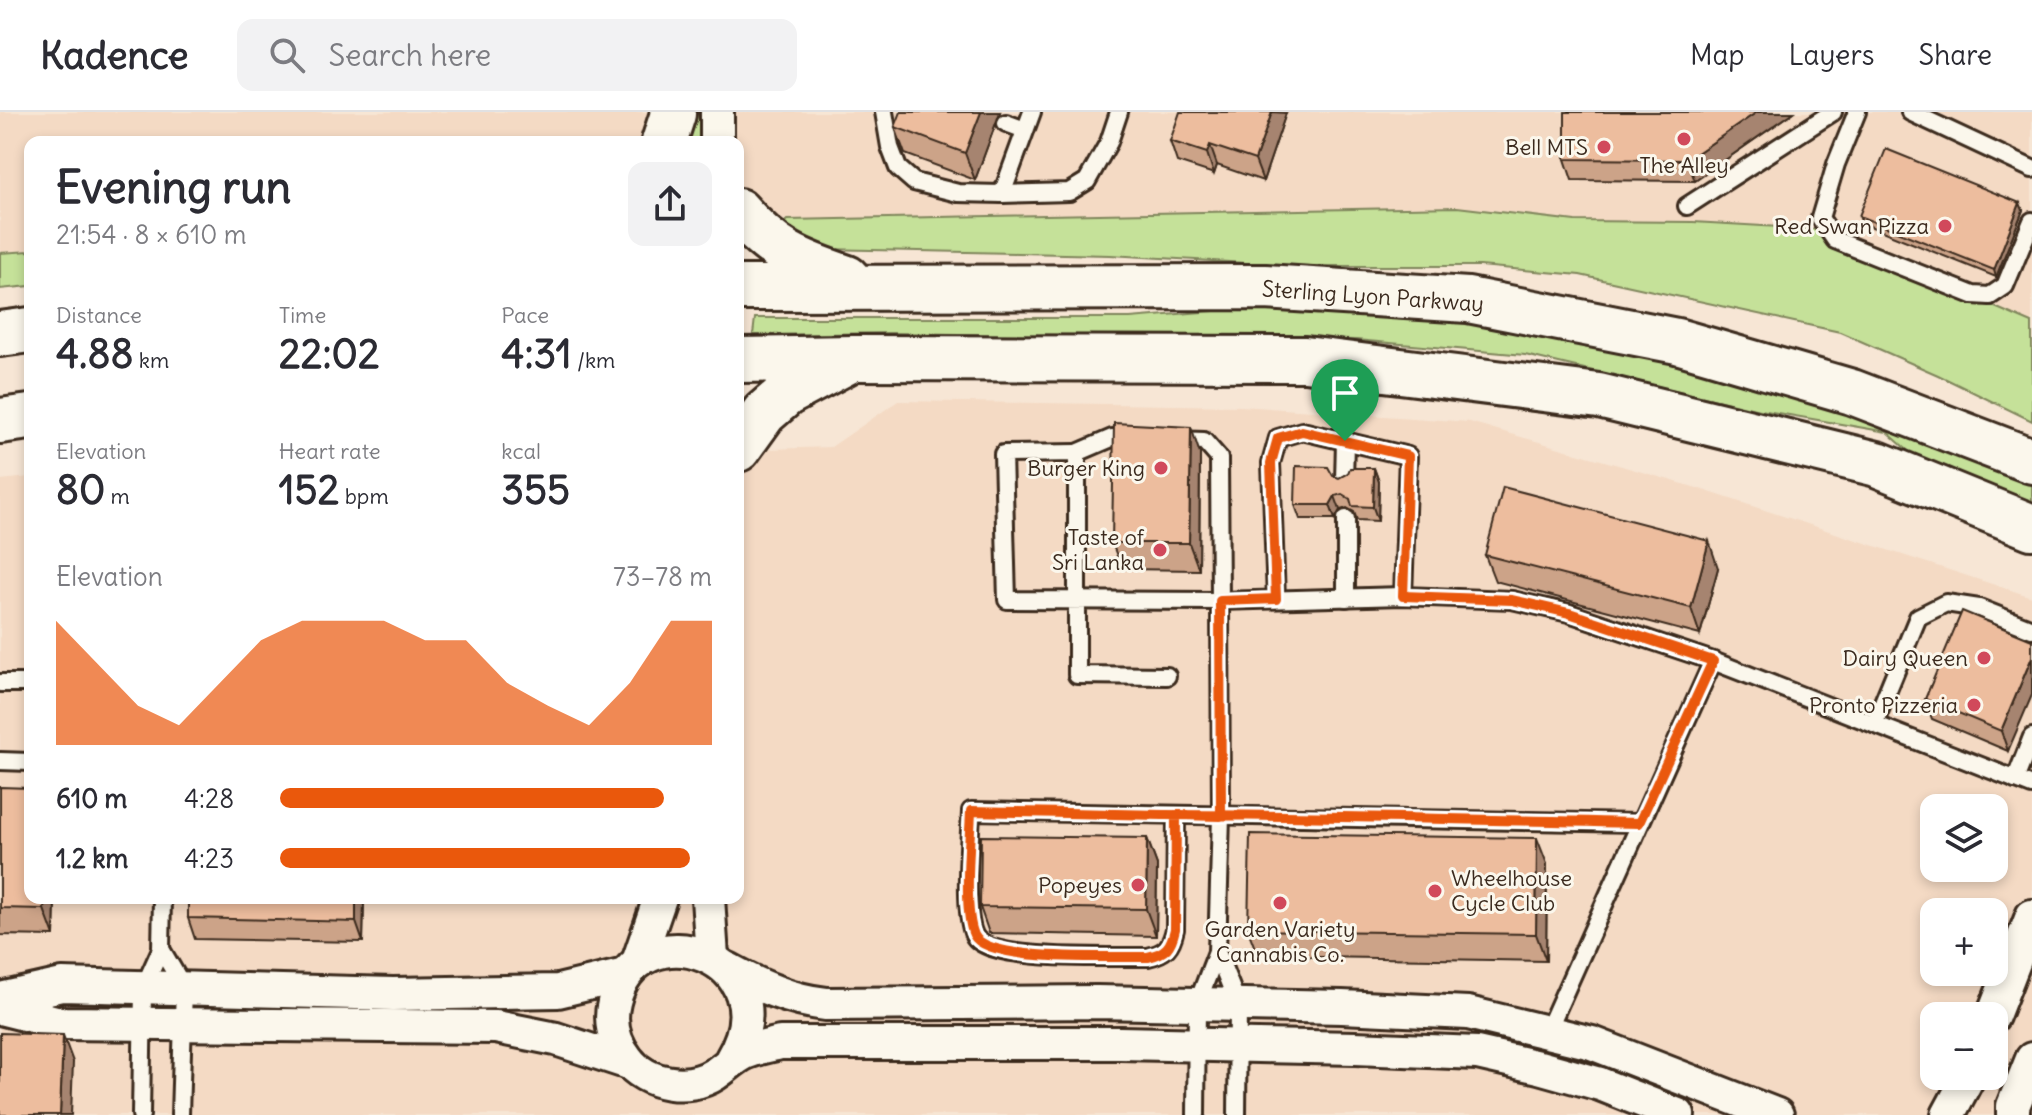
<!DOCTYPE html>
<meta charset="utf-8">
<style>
body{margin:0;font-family:Delius,sans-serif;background:#f2f2f3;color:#2b2b33;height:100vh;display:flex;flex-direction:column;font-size:30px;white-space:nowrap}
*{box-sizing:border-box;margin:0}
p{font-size:26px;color:#7c7c81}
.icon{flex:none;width:44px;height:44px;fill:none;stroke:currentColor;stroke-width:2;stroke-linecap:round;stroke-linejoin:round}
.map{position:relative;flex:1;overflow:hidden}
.panel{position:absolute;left:24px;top:24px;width:720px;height:768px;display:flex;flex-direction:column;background:#fff;border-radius:16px;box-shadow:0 4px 12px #0003}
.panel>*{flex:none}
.controls{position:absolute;left:1920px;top:682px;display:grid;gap:16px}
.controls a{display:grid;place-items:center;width:88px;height:88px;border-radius:16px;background:#fff;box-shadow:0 4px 12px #0003;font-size:40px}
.pin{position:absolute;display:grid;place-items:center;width:68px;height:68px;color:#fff;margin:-82px -34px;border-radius:50% 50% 50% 0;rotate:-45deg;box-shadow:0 0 8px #0007}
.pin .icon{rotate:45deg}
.round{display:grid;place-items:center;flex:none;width:84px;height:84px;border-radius:16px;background:#f2f2f3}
.head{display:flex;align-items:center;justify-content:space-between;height:136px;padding:0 32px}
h1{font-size:44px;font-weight:700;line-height:60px}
.stats{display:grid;grid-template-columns:repeat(3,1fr);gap:12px;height:136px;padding:8px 32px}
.stats div{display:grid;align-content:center}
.stats b{font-size:40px;font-weight:700}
.stats small{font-size:22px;font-weight:400}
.stats p{font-size:22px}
.chart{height:224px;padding:16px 32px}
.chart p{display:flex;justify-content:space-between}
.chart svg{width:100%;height:144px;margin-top:8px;fill:#ea580c;opacity:.7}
ul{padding:0 32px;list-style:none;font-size:26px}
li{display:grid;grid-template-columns:128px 96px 1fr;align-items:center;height:60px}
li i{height:20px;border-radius:10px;background:#ea580c}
header{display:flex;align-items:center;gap:48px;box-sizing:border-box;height:112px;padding:0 40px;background:#fff;border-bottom:2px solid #e1e1e2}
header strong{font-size:38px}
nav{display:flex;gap:44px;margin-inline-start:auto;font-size:28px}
.search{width:560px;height:72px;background:#f2f2f3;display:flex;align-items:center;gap:20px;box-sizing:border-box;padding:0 28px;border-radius:16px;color:#7c7c81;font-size:30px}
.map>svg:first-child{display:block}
</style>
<header>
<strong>Kadence</strong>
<div class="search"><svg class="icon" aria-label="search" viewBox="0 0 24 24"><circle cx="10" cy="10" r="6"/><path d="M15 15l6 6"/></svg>Search here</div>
<nav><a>Map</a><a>Layers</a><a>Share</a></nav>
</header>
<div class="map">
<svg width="2032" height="1003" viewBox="0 0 2032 1003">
<rect width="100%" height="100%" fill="#f7e6d5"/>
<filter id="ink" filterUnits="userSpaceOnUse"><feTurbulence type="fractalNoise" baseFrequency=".0125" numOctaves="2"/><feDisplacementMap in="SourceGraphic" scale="16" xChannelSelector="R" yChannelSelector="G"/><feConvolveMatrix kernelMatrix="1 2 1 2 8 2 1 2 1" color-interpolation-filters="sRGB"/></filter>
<g filter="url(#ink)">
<g fill="#f4dac4" fill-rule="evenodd">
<path d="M0,0H673L664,30H30V139L0,141Z"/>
<path d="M732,0H2032V211L1813,117L1693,110L1574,109L1457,95L787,108L767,106L750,96L741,77L738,30H735Z"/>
<path d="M898,289L1241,294L1470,310L1697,376L2032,485V1003H0V368L30,365V786H738V338L831,335ZM1934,696H1994V756H1934ZM1934,800H1994V860H1934ZM1934,904H1994V964H1934Z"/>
</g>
<g fill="#c5e199" stroke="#80865c" stroke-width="2">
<rect x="673" y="0" width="44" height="30"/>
<path d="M1457,95L1575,109L1693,110L1813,117L2032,211V309L1938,263L1840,220L1580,163L1480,154H1297L1110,143L822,137L775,119L787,108Z"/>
<path d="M30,139V174L0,177V141Z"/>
<path d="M1263,195L1463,208L1641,238L2032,356V415L1960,385L1887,320L1755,297L1525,243L1356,228L891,221L753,223L755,206H1130Z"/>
</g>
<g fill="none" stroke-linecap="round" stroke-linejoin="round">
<g stroke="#3b2a1e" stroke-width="22">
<g id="service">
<path d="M884,0L890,35L898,56L914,70L958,81L1002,82L1069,80L1087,69L1109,30L1119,0"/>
<path d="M1857,0L1836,52L1820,106L1835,128L1973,183L1990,184L2005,174L2032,109"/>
<path d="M1910,0L2032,57"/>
<path d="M1006,11L1025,18"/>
<path d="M1002,82L1032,0"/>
<path d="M1687,94L1833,0"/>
<path d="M1077,341L1112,326L1136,327"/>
<path d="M1344,369L1345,329"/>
<path d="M1346,486V407"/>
<path d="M1276,487L1271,351L1278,326L1302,319L1408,344L1403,484"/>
<path d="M1167,564L1077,563V341L1003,342L1007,488L1220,489L1219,346L1204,329L1175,328"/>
<path d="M0,571H30"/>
<path d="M1874,612L1918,505L1946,491L1979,496L2032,517"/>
<path d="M0,649L30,650"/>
<path d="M2015,668L2032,625"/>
<path d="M1176,703L1175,817C1171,835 1166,841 1148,845C1116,844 987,851 974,823C963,798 970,729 971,699L1639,711"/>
<path d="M161,837L184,876L180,1003"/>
<path d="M1217,840L1238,893L1237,1003"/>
<path d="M1547,920L1713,549"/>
<path d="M141,1003L143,877L161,837L162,786"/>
<path d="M1196,1003L1197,892L1217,840L1221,704L1220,489L1403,484L1512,488L1569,501L1713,549L2032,674"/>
</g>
</g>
<g stroke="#3b2a1e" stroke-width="38">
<g id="minor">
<path d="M717,30V0"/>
<path d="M708,786L712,845"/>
<path d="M638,850L660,786"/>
<path d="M728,857C759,874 790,888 826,892L1097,890L1342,895L1468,901L1592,931L1777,1003"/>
<path d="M0,887L62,873L393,882L558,879L625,863"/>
<path d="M0,896L60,911L496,915L556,927L629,951"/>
<path d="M1993,904L2032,804"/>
<path d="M731,948C793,846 637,791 614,890C609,910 614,930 627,947C646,973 689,979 715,962C726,955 733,947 745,941C756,936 769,934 780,931H1120L1355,936L1477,941L1539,955L1600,972L1678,1003"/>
<path d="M1948,1003L1969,964"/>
<path d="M2013,1003V994L2032,947"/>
</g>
</g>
<g stroke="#3b2a1e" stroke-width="50">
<g id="secondary">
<path d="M664,30L673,2"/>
<path d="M738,99C774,140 797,149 847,166"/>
<path d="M738,176L1265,175L1468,188L1677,229L1852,280L2032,349"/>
<path d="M0,222L30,218"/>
<path d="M738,248L854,246L1305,247L1599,284L1877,352L2032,415"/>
<path d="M0,309L30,305"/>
<path d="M738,337L764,301L786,282L846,250"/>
</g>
</g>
<use href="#service" stroke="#fbf7ec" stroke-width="16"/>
<use href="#minor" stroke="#fbf7ec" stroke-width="32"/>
<use href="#secondary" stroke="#fbf7ec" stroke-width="44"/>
</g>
<g fill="#cca388" stroke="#3b2a1e" stroke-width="2">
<path d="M1000,0L975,68L905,42L895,15Z"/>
<path d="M1794,0L1695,69L1572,68L1565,47Z"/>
<path d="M1286,1L1263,69L1217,53L1214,62L1177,50L1170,29Z"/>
<path d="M2023,98L1996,165L1862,111L1859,104Z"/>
<path d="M1200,342L1199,458L1122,457L1112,431Z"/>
<path d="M1374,356L1379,370L1378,409L1357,408L1354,400L1347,396L1340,398L1335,407H1300L1295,393L1333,364L1339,366L1348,361Z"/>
<path d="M1485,443L1718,456L1700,523L1495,469Z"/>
<path d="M2032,528L2008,639L1932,607L1925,587Z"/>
<path d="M0,675L30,786H55L54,824L0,823Z"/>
<path d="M1147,726L1157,753L1156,824L989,821L980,795Z"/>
<path d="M1547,752L1546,849L1258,844L1248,818Z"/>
<path d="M364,786L363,830L195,827L188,806Z"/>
</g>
<g fill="#a6846f" stroke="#3b2a1e" stroke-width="2">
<path d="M981,0H1000L975,68L965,41Z"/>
<path d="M1272,0L1286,1L1263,69L1255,48Z"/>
<path d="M1757,0H1794L1695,69L1687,48Z"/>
<path d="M1210,33L1217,53L1214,62L1207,41Z"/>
<path d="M2020,91L2023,98L1996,165L1994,158Z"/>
<path d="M1191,315L1200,342L1199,458L1189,431Z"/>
<path d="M1374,356L1379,370L1378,409L1373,395Z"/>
<path d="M1335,384L1340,398L1335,407L1330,393Z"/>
<path d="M1709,429L1718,456L1700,523L1691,496Z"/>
<path d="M2032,545V583L2008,639L2001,619Z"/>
<path d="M1147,726L1157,753L1156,824L1146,797Z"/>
<path d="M1537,726L1547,752L1546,849L1536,822Z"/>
<path d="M45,786H55L54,824L44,797Z"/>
<path d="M356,786H364L363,830L356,810Z"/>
<path d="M63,923L73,950L71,1003H60Z"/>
</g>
<g fill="#edbd9e" stroke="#3b2a1e" stroke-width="2">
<path d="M901,0H981L965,41L895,15Z"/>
<path d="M1180,0H1272L1255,48L1210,33L1207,41L1170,29Z"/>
<path d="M1565,0H1757L1687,48L1565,47Z"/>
<path d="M1886,37L2020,91L1994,158L1859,104Z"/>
<path d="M1114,311L1191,315L1189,431H1112Z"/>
<path d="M1296,354L1328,355L1333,364L1339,366L1348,361L1350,356H1374L1373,395L1352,394L1350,387L1342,382L1335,384L1330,393H1295Z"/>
<path d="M1503,375L1709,429L1691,496L1485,443Z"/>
<path d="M1962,499L2032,528V545L2001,619L1925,587Z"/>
<path d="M0,675L30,676V786H45L44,797L0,796Z"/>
<path d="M1250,722L1537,726L1536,822L1248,818Z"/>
<path d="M981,724L1147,726L1146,797L980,795Z"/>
<path d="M188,786H356V810L188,806Z"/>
<path d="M0,921L63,923L60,1003H0Z"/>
</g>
</g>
<g fill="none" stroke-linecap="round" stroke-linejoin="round" filter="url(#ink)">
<g stroke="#fff" stroke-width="16">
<path id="route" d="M1345,329L1302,319L1278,326L1271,351L1276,487L1220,489L1221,704L1176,703L1175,817C1171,835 1166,841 1148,845C1116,844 987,851 974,823C963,798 970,729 971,699L1163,703C1322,703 1481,708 1639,711L1713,549L1569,501L1512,488L1403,484L1408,344L1345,329"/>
</g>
<use href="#route" stroke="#ea580c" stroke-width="10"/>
</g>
<g fill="#d1495b" stroke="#fbf7ec" stroke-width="3">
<circle cx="1684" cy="27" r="8"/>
<circle cx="1604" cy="35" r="8"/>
<circle cx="1945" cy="114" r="8"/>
<circle cx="1161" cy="356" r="8"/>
<circle cx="1160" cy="438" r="8"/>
<circle cx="1984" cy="546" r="8"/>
<circle cx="1974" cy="593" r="8"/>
<circle cx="1138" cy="773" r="8"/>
<circle cx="1435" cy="779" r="8"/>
<circle cx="1280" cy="791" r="8"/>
</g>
<g text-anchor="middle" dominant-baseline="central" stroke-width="6" stroke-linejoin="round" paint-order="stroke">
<g font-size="22" fill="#3b2a1e" stroke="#fbf7ec" text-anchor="end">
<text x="1588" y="35">Bell MTS</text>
<text x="1684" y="53" text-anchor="middle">The Alley</text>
<text x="1929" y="114">Red Swan Pizza</text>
<text x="1145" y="356">Burger King</text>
<text x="1144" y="425">Taste of<tspan x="1144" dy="25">Sri Lanka</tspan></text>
<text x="1968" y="546">Dairy Queen</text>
<text x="1958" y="593">Pronto Pizzeria</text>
<text x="1451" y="766" text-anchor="start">Wheelhouse<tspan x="1451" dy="25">Cycle Club</tspan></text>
<text x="1122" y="773">Popeyes</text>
<text x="1280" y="817" text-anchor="middle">Garden Variety<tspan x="1280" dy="25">Cannabis Co.</tspan></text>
</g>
<g font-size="22" fill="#3b2a1e" stroke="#fbf7ec">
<text transform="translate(1373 184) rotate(4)">Sterling Lyon Parkway</text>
</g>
</g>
</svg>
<div class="controls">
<a><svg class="icon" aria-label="layers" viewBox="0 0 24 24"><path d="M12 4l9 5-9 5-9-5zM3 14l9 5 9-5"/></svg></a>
<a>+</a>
<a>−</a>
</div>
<div class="pin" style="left:1345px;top:329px;background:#1e9e55"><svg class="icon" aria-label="arrive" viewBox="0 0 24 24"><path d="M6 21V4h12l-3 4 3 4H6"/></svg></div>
<section class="panel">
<div class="head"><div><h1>Evening run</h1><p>21:54 · 8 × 610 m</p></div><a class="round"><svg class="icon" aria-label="share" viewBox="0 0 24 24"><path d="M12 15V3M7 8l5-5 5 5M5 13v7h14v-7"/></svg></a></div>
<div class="stats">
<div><p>Distance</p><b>4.88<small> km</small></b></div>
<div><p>Time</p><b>22:02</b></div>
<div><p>Pace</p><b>4:31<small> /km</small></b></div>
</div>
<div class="stats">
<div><p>Elevation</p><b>80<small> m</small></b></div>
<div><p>Heart rate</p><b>152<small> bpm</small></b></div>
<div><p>kcal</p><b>355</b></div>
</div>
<div class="chart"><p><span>Elevation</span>73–78 m</p>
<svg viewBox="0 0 160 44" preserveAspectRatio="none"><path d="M0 44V6L10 19L20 32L30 38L40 25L50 12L60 6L70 6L80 6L90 12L100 12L110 25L120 32L130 38L140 25L150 6L160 6V44z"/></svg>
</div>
<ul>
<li><b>610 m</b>4:28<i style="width:89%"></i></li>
<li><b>1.2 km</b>4:23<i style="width:95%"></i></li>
</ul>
</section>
</div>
